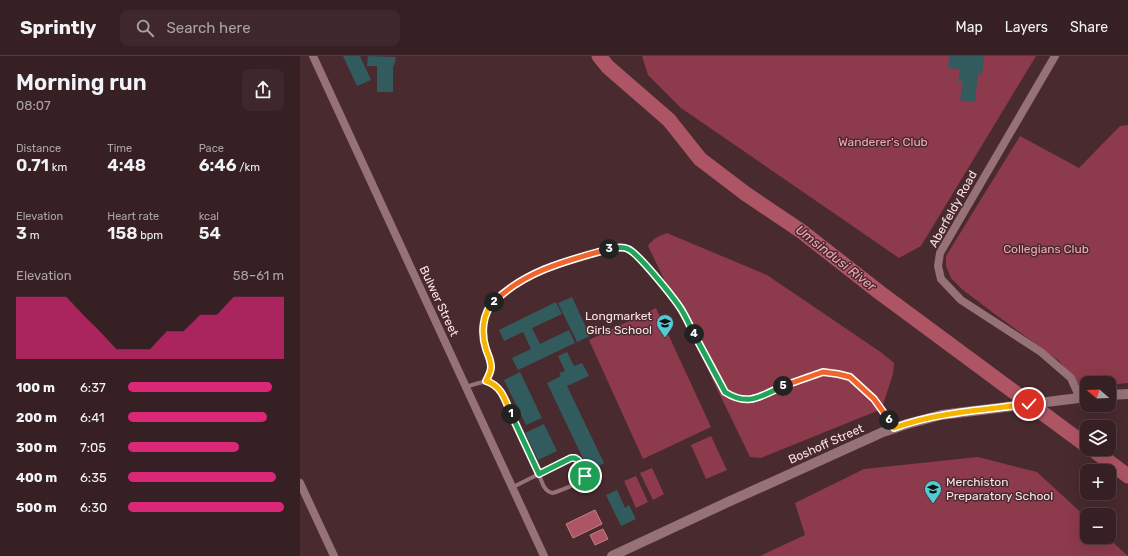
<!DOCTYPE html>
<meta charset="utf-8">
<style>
body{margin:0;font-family:Rubik,sans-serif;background:#3e282b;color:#f1f3f6;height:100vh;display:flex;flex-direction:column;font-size:15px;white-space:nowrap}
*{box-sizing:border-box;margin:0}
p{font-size:13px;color:#aaa3a6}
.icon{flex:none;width:22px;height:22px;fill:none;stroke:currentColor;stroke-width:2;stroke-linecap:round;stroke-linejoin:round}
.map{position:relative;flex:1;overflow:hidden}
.drawer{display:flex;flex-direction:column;background:#372023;width:300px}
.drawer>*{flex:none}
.needle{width:26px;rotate:289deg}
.fabs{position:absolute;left:780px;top:320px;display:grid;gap:8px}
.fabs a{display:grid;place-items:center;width:36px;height:36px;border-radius:8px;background:#372023;box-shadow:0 4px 16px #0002,0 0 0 1px #513e41;font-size:20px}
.pin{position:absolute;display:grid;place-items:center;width:34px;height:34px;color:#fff;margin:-17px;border:2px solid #fff;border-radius:50%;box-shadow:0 1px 4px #0007}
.km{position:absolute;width:20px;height:20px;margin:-10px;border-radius:50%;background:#222;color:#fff;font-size:11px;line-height:20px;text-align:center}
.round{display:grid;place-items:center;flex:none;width:42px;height:42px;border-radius:8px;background:#3e282b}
.head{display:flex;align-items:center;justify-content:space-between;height:68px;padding:0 16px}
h1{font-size:22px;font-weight:600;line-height:30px}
.metrics{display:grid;grid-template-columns:repeat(3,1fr);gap:6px;height:68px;padding:4px 16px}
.metrics div{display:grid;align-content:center}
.metrics b{font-size:17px;font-weight:600}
.metrics small{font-size:11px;font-weight:400}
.metrics p{font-size:11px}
.chart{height:112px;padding:8px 16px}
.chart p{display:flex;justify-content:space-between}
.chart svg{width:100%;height:72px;margin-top:4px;fill:#db2777;opacity:.7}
ul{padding:0 16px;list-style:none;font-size:13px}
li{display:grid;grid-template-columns:64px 48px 1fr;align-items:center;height:30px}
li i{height:10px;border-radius:5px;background:#db2777}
header{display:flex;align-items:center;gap:24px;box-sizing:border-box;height:56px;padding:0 20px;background:#372023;border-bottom:1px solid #513e41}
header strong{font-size:19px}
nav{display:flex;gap:22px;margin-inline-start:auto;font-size:14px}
.search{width:280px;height:36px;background:#3e282b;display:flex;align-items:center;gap:10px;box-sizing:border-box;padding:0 14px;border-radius:8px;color:#aaa3a6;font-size:15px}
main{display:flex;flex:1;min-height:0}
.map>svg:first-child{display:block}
</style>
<header>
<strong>Sprintly</strong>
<div class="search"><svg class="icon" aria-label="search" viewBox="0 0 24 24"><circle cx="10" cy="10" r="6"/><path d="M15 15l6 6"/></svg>Search here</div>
<nav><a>Map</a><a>Layers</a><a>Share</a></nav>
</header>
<main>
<section class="drawer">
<div class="head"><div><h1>Morning run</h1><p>08:07</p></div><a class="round"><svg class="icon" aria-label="share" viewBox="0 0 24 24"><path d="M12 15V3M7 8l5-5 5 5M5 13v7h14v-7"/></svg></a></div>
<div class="metrics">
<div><p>Distance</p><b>0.71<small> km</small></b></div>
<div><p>Time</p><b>4:48</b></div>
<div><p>Pace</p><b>6:46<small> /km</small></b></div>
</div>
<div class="metrics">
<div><p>Elevation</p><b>3<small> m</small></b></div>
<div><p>Heart rate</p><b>158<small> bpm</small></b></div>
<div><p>kcal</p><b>54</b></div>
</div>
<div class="chart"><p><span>Elevation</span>58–61 m</p>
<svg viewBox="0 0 160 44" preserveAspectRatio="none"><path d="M0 44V6L10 6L20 6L30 6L40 17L50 27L60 38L70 38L80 38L90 27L100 27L110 17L120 17L130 6L140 6L150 6L160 6V44z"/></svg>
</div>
<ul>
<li><b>100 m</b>6:37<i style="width:92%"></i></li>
<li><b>200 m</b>6:41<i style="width:89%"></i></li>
<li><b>300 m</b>7:05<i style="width:71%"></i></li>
<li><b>400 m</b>6:35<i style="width:95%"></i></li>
<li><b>500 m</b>6:30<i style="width:100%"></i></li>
</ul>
</section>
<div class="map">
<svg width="828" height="500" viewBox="0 0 828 500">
<rect width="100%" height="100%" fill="#492a2f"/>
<g fill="#8c3a4c">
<path d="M342,0H736L621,190L599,202L381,52L348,19Z"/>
<path d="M828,69V327L809,329V327H787V331L782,332L759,305L688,253L663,234L651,222L646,210V200L720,80L779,112L820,70Z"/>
<path d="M367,177L467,219L582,297L594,307L593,318L583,349L577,355L461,402L450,401L348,190C352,183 359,180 367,177Z"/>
<path d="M356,252L411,371L343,403L289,284Z"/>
<path d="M411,380L427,414L406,423L391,389Z"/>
<path d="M678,401L737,416L787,462V481H807L828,500H460L505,479L495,447L564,413Z"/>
<path d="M352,412L364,438L353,444L340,417Z"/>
<path d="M336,420L348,446L336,452L324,425Z"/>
</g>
<g fill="#ad5465" stroke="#c47f8c">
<path d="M295,454L302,468L273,482L266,468Z"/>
<path d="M303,473L308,483L295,489L290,479Z"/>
</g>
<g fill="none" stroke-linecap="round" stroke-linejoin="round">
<g stroke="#ad5465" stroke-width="15">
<path d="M299,0L308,11L369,64L400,103L446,138L501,175L579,236L787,390"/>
<path d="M792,393L828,420"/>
</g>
</g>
<g fill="#325b5e">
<path d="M43,0H60L71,24L57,30Z"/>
<path d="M68,0L96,1L94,10H93V36H77V10H67Z"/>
<path d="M649,0H684L682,19L678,18L675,46L660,44L663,25H658L660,13L648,12Z"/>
<path d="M272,241L290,280L277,286L258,247Z"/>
<path d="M256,246L262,258L232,272L240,288L269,274L275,287L218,314L212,302L231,293L223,276L204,285L199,274Z"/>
<path d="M267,296L274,310L282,307L289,320L267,330L304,407L289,415L247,327L261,320L259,317L265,315L258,300Z"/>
<path d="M220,316L242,362L226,369L204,324Z"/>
<path d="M244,368L257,395L238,404L225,377Z"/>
<path d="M317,434L325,452L329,449L336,463L321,470L306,439Z"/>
</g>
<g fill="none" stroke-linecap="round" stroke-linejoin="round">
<g stroke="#967277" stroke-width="4">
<path d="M186,325L191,312V305L183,281L184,267L189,250L202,237L235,217L279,201L316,191L328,193L336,199L361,228L381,253L425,336L434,342L443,344L455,343L493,326L523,316L538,318L550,321L574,343L594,372"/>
<path d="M166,331C182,326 189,321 201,336L239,418L271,402C276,401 278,403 281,408C282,410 285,413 285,416C288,426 261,434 253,437C244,436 242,426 239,418L213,431"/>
</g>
<g stroke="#967277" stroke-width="8">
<path d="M13,0L244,500"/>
<path d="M755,0L640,197L638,210L641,223L661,244L741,296L771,322L780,342"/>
<path d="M0,427L34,500"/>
</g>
<g stroke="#967277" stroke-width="10">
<path d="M809,339L828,338"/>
<path d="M312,500L428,446L583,376L607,368L641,359L787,341"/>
</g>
</g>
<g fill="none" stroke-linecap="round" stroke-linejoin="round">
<g stroke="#fff" stroke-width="8">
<path id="split-1" d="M211,358L239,418L271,402H275L278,404L286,416L285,420"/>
</g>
<g stroke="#fff" stroke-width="8">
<path id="split-2" d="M194,246C182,257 181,278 186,293C188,299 191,304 191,311C191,316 188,321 186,325C202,330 205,344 211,358"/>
</g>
<g stroke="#fff" stroke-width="8">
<path id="split-3" d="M194,246C224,215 269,204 309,193"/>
</g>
<g stroke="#fff" stroke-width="8">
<path id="split-4" d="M309,193C315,192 322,190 328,193C338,197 374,242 381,253C386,261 390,270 394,278"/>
</g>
<g stroke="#fff" stroke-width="8">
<path id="split-5" d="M394,278L425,336C448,351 461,340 483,330"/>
</g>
<g stroke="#fff" stroke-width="8">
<path id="split-6" d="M483,330L523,316L538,318L550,321L574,343L589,364"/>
</g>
<g stroke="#fff" stroke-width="8">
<path id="split-7" d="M589,364L594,372C637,356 684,354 729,348"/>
</g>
<use href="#split-1" stroke="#22a559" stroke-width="5"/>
<use href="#split-2" stroke="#f5b400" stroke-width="5"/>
<use href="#split-3" stroke="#f0652b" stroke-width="5"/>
<use href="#split-4" stroke="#22a559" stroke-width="5"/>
<use href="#split-5" stroke="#22a559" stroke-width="5"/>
<use href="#split-6" stroke="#f0652b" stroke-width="5"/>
<use href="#split-7" stroke="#f5b400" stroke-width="5"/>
</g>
<defs>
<g id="school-pin" transform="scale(0.9)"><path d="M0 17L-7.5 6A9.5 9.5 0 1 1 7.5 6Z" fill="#51ccd4" stroke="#492a2f"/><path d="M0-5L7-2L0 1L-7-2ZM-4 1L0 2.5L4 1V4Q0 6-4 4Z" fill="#111"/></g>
</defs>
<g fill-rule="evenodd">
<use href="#school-pin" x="365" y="267"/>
<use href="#school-pin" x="633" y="433"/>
</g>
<g text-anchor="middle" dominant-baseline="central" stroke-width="3" stroke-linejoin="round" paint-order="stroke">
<g font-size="12" fill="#f3a9b4" stroke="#492a2f">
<text x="583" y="86">Wanderer's Club</text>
<text x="746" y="193">Collegians Club</text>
</g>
<g font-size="12" fill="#f9e4e7" stroke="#492a2f">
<text transform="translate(653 153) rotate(-61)">Aberfeldy Road</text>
<text transform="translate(139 245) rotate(65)">Bulwer Street</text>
<text transform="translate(526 388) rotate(-24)">Boshoff Street</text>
</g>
<g font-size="12" fill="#f9e4e7" stroke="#492a2f" text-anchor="end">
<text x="352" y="260">Longmarket<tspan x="352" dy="14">Girls School</tspan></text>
<text x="646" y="426" text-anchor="start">Merchiston<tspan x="646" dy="14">Preparatory School</tspan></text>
</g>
<g font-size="13" font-style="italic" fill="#f1a7b2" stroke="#492a2f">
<text transform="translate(536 202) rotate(38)">Umsindusi River</text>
</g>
</g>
</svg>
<div class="fabs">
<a><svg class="needle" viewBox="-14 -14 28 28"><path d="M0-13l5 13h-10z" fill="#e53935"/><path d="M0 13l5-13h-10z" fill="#aaa3a6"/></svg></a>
<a><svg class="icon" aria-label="layers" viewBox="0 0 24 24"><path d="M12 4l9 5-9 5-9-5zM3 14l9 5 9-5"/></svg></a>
<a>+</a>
<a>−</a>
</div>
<div class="pin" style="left:285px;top:420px;background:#1e9e55"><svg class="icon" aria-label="arrive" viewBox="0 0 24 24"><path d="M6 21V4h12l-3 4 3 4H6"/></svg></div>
<div class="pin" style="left:729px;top:348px;background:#d93025"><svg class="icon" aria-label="check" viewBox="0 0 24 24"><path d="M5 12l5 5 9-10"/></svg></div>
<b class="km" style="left:211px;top:358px">1</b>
<b class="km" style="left:194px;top:246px">2</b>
<b class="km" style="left:309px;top:193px">3</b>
<b class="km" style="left:394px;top:278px">4</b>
<b class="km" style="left:483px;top:330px">5</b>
<b class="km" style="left:589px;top:364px">6</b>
</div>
</main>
